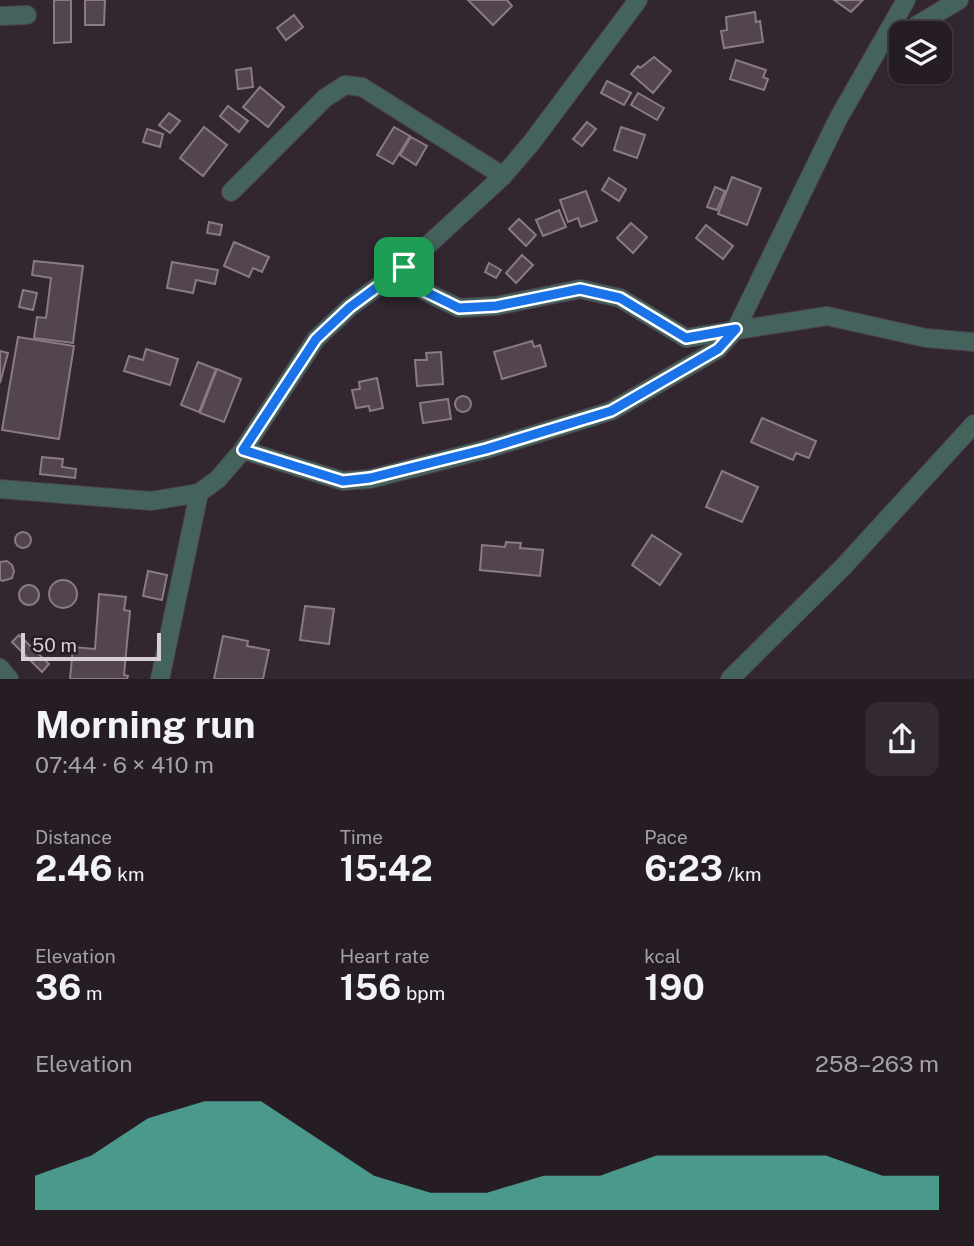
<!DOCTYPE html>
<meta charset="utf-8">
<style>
body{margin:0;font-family:"Public Sans",sans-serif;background:#322931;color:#f1f3f6;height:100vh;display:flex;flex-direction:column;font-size:26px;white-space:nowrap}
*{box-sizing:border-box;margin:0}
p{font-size:23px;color:#a4a1a6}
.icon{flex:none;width:38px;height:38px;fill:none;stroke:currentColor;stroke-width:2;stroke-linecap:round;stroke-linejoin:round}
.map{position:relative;height:679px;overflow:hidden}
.details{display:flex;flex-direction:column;background:#261c24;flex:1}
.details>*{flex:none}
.tools{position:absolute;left:889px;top:21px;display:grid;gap:14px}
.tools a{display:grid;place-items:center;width:63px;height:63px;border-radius:14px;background:#261c24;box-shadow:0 2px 5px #0004,0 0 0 2px #423a41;font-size:35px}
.scale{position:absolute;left:21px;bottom:18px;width:140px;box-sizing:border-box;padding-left:7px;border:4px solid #d7cfd5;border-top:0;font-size:19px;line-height:24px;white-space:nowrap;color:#d7cfd5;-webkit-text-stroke:5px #281c26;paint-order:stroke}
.pin{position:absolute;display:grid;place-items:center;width:60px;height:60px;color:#fff;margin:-30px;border-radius:14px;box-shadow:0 4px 10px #0006}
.round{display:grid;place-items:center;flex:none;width:74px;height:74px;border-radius:14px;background:#322931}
.head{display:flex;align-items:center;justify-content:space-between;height:119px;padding:0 35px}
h1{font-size:38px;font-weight:700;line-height:52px}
.metrics{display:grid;grid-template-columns:repeat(3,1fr);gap:10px;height:119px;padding:7px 35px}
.metrics div{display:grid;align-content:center}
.metrics b{font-size:35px;font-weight:700}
.metrics small{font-size:19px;font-weight:400}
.metrics p{font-size:19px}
.chart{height:196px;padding:14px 35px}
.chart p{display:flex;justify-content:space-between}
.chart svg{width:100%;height:126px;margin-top:7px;fill:#5cceba;opacity:.7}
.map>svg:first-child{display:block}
</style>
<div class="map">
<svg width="974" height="679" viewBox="0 0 974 679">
<rect width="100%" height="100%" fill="#322630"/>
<g fill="#534550" stroke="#897a86" stroke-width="2">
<path d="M54,0H71V42L54,43Z"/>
<path d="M85,0H105L104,25H85Z"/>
<path d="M468,0H507L512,6L493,25Z"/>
<path d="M834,0H863L851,12Z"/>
<path d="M755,12L756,22L760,21L763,42L724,48L721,31L727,30L726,17Z"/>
<path d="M294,15L303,27L286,40L277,28Z"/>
<path d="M654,57L671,71L653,93L631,74L638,66L640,68Z"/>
<path d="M736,60L766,70L763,77L768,79L764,90L730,79Z"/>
<path d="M251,68L253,87L238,89L236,70Z"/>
<path d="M607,81L631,93L624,105L601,93Z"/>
<path d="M260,87L284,107L268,127L243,107Z"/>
<path d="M638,93L664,108L657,120L631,105Z"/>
<path d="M228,106L248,121L239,132L220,116Z"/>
<path d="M169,113L180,121L170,133L159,125Z"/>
<path d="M587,122L596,129L582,146L573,139Z"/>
<path d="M204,127L227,145L203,176L180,158Z"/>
<path d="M394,127L410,136L393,164L377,155Z"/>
<path d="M621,127L645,135L637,158L614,150Z"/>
<path d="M147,129L163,134L160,147L143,142Z"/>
<path d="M411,137L427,146L416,165L400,155Z"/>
<path d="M732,177L761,188L747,225L718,214Z"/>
<path d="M609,178L626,189L619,201L602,190Z"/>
<path d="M715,187L725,191L717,210L707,207Z"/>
<path d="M586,191L597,221L581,227L578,218L568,222L560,200Z"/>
<path d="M559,210L566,227L543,236L536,220Z"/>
<path d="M519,219L536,235L526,246L509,229Z"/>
<path d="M209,222L222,225L220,235L207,233Z"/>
<path d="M631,223L647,237L633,253L617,238Z"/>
<path d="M706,225L733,246L723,259L696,238Z"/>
<path d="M234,242L269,257L262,272L253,268L249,277L224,266Z"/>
<path d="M522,255L533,265L516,283L506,273Z"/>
<path d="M34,261L83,266L73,343L34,338L37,317L46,318L51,278L32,275Z"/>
<path d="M172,262L218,270L215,284L196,280L193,293L167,288Z"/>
<path d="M489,263L501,270L496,278L485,272Z"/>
<path d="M23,290L37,293L33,310L19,307Z"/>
<path d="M18,337L74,346L59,439L2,430Z"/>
<path d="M532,341L534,347L540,345L546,366L502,379L494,352Z"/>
<path d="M146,349L178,359L170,385L124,371L129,356L143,360Z"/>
<path d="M0,351L8,353L0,383Z"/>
<path d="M441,352L443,384L417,386L415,360H427L426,353Z"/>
<path d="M198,362L216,369L199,412L181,405Z"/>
<path d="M217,369L241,379L224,422L200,413Z"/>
<path d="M377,378L383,408L370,411L369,406L356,408L352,390L360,389L359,382Z"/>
<circle cx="463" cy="404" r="8"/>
<path d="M448,399L451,419L423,423L420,403Z"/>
<path d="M762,418L816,441L809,458L796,453L793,460L751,442Z"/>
<path d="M42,457L63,459L62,467L76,469L75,478L40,474Z"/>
<path d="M722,471L758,487L742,522L706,507Z"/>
<circle cx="23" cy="540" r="8"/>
<path d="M652,535L681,554L660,585L632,565Z"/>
<path d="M506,542L521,543L520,548L543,550L540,576L480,570L482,545L505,547Z"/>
<path d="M7,561L12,565L14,571L12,578L3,581L0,580V562Z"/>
<path d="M148,571L167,575L162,600L143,596Z"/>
<circle cx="63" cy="594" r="14"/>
<circle cx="29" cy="595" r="10"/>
<path d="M99,594L126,597L124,610L130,611L124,675L128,676L127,679H70L73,647L95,649Z"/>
<path d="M305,606L334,609L329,644L300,640Z"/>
<path d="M19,635L49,664L42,672L12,642Z"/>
<path d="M223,636L248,641L247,646L269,650L263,679H214Z"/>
</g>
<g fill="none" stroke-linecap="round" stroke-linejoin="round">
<g stroke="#4c414a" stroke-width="20">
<g id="minor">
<path d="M0,16L27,15"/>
<path d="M904,33L959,0"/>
<path d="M231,192L325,98L345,85L362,87L503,176"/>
<path d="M404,267L424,291L459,308L496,306L580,289L620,298L686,338L827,316L926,338L974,342"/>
<path d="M243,450L343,481L370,479L487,449L611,411L718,349L736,329L838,119L906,0"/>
<path d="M0,489L151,501L199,493L218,479L243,450L316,339L350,307L404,267L503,176L532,142L638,0"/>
<path d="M0,668L9,679"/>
<path d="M160,679L199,493"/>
<path d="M730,679L844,566L974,424"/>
</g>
</g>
<use href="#minor" stroke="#45635d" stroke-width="18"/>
</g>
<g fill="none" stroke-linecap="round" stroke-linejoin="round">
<g stroke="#fff" stroke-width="14">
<path id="route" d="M404,267L424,291L459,308L496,306L580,289L620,298L686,338L736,329L718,349L611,411L486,449L370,478L343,481L243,450L316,339L350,307Z"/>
</g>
<use href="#route" stroke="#1a73e8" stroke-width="9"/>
</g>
</svg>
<div class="tools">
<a><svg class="icon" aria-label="layers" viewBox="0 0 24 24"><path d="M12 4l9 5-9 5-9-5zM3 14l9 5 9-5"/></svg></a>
</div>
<div class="scale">50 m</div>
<div class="pin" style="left:404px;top:267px;background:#1e9e55"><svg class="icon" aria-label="arrive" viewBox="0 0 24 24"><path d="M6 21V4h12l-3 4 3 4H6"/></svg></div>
</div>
<section class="details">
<div class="head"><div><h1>Morning run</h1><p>07:44 · 6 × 410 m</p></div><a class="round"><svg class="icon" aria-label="share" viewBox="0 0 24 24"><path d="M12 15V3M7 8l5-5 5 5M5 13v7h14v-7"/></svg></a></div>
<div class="metrics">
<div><p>Distance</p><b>2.46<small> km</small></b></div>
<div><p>Time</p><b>15:42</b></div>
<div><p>Pace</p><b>6:23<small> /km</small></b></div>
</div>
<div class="metrics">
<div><p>Elevation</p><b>36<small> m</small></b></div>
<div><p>Heart rate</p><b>156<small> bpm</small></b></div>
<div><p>kcal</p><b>190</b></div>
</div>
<div class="chart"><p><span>Elevation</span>258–263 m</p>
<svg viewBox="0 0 160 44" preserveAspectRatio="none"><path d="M0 44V32L10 25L20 12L30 6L40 6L50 19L60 32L70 38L80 38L90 32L100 32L110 25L120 25L130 25L140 25L150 32L160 32V44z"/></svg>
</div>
</section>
